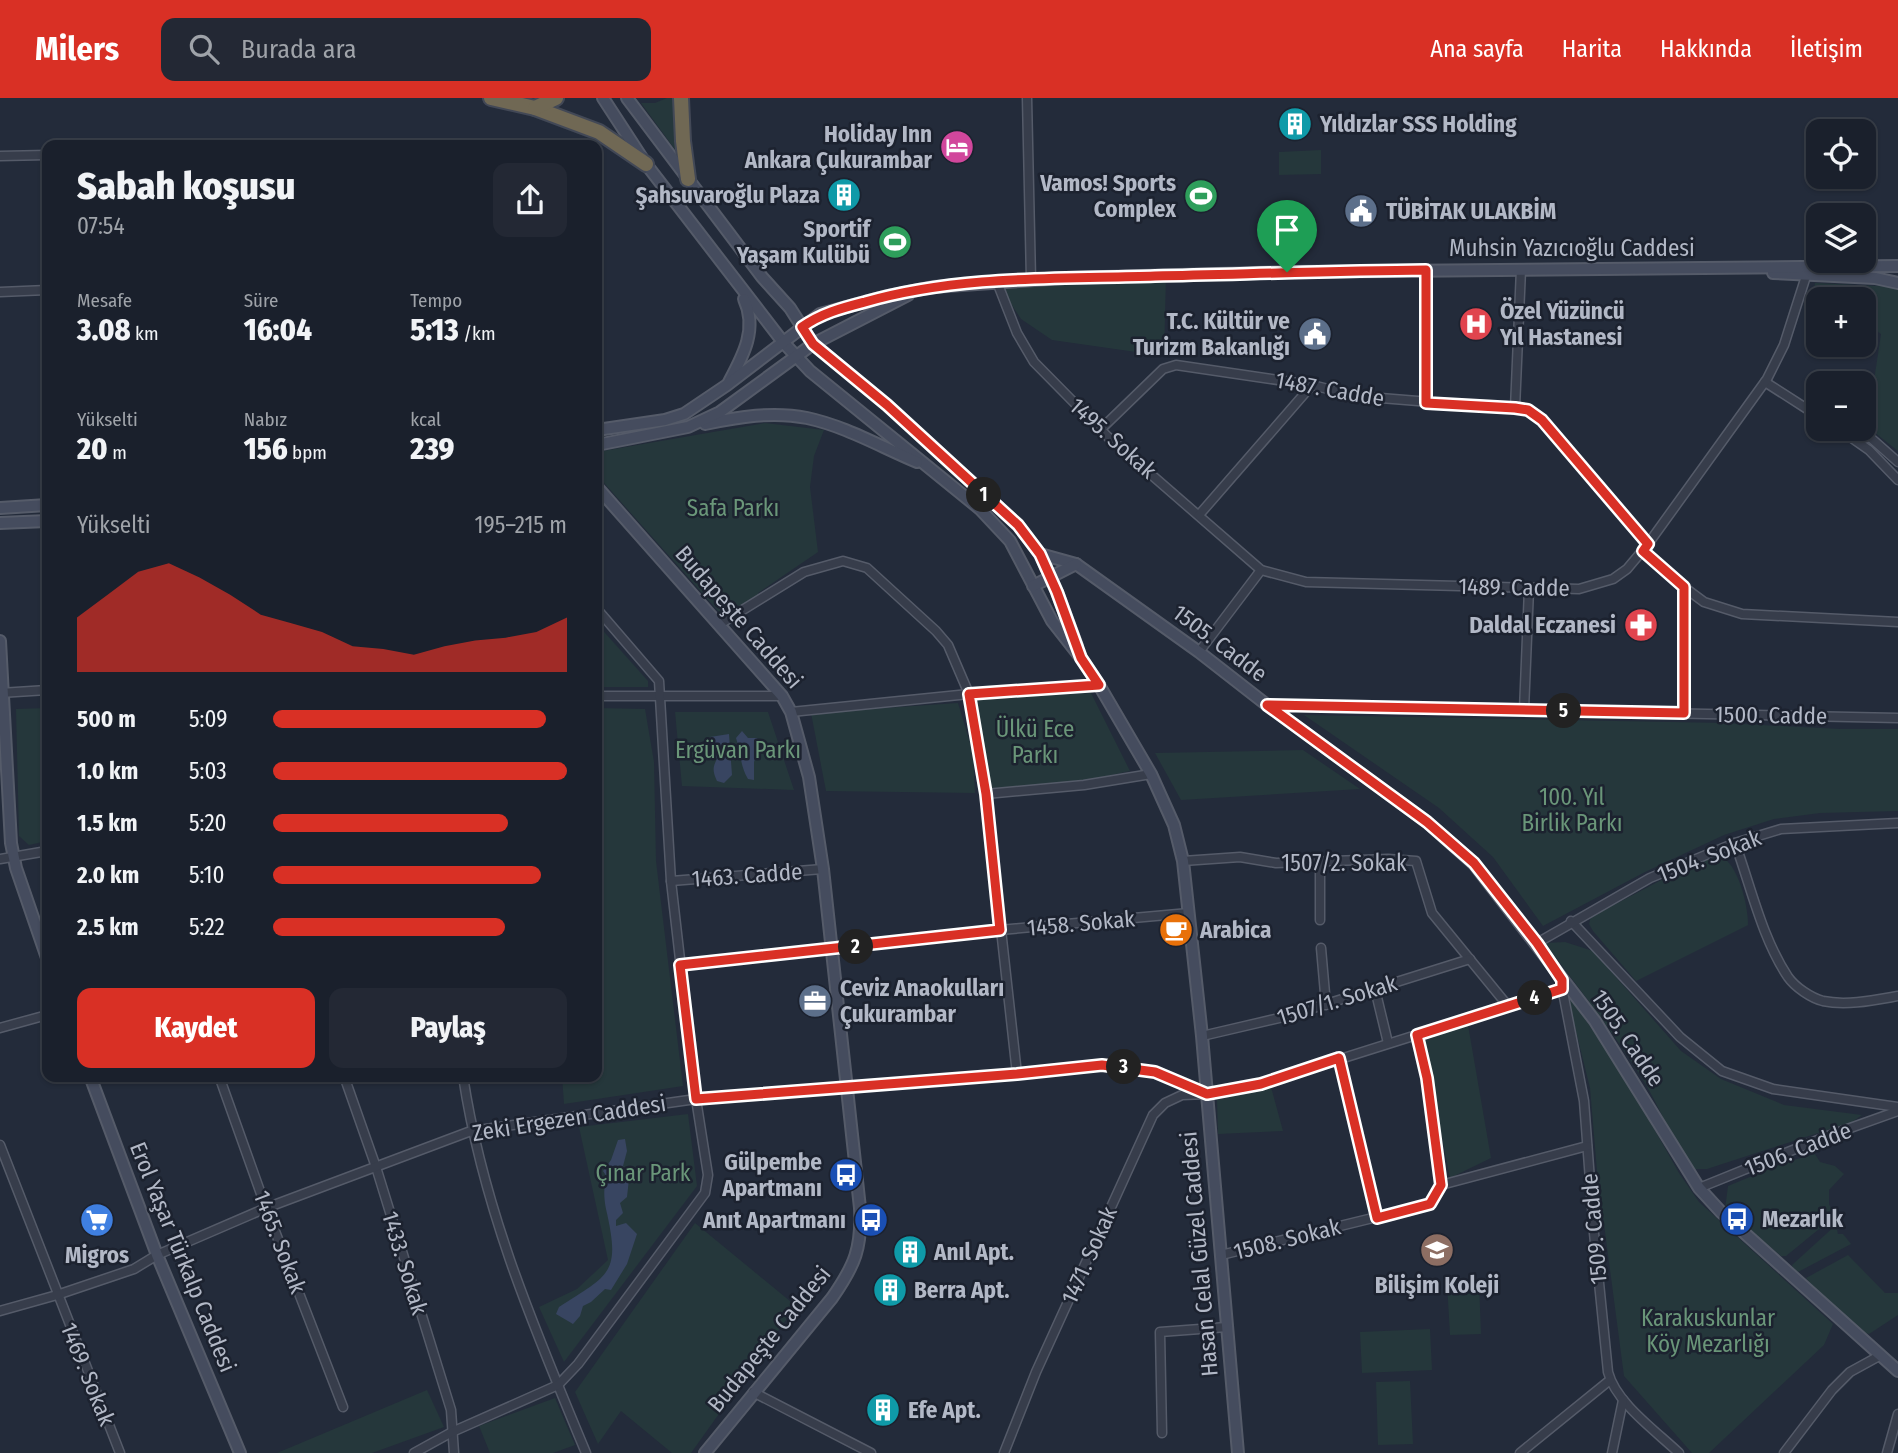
<!DOCTYPE html>
<html lang="tr">
<meta charset="utf-8">
<style>
body{margin:0;font-family:"Fira Sans Condensed",sans-serif;background:#232834;color:#f1f3f6;height:100vh;display:flex;flex-direction:column;font-size:26px;white-space:nowrap}
*{box-sizing:border-box;margin:0}
p{font-size:23px;color:#9fa3a9}
.icon{flex:none;width:38px;height:38px;fill:none;stroke:currentColor;stroke-width:2;stroke-linecap:round;stroke-linejoin:round}
.map{position:relative;flex:1;overflow:hidden}
.details{position:absolute;left:42px;top:42px;width:560px;height:942px;display:flex;flex-direction:column;background:#1a202c;border-radius:14px;box-shadow:0 2px 5px #0004,0 0 0 2px #383e48}
.details>*{flex:none}
.controls{position:absolute;left:1806px;top:21px;display:grid;gap:14px}
.controls a{display:grid;place-items:center;width:70px;height:70px;border-radius:14px;background:#1a202c;box-shadow:0 2px 5px #0004,0 0 0 2px #383e48;font-size:35px}
.pin{position:absolute;display:grid;place-items:center;width:60px;height:60px;color:#fff;margin:-72px -30px;border-radius:50% 50% 50% 0;rotate:-45deg;box-shadow:0 0 7px #0007}
.pin .icon{rotate:45deg}
.km{position:absolute;width:35px;height:35px;margin:-18px;border-radius:50%;background:#222;color:#fff;font-size:19px;line-height:35px;text-align:center}
.round{display:grid;place-items:center;flex:none;width:74px;height:74px;border-radius:14px;background:#232834}
.head{display:flex;align-items:center;justify-content:space-between;height:119px;padding:0 35px}
h1{font-size:38px;font-weight:800;line-height:52px}
.stats{display:grid;grid-template-columns:repeat(3,1fr);gap:10px;height:119px;padding:7px 35px}
.stats div{display:grid;align-content:center}
.stats b{font-size:30px;font-weight:800}
.stats small{font-size:19px;font-weight:400}
.stats p{font-size:19px}
.chart{height:196px;padding:14px 35px}
.chart p{display:flex;justify-content:space-between}
.chart svg{width:100%;height:126px;margin-top:7px;fill:#d93025;opacity:.7}
.primary-button{display:flex;gap:14px;margin-top:auto;padding:14px 35px}
.primary-button a{flex:1;height:80px;border-radius:14px;background:#d93025;color:#fff;font-size:28px;font-weight:800;line-height:80px;text-align:center}
.primary-button a+a{background:#232834;color:#f1f3f6}
ul{padding:0 35px;list-style:none;font-size:23px}
li{display:grid;grid-template-columns:112px 84px 1fr;align-items:center;height:52px}
li i{height:18px;border-radius:9px;background:#d93025}
header{display:flex;align-items:center;gap:42px;box-sizing:border-box;height:98px;padding:0 35px;background:#d93025;color:#fff}
header strong{font-size:33px}
nav{display:flex;gap:38px;margin-inline-start:auto;font-size:24px}
.search{width:490px;height:63px;background:#232834;display:flex;align-items:center;gap:18px;box-sizing:border-box;padding:0 24px;border-radius:14px;color:#9fa3a9;font-size:26px}
.map>svg:first-child{display:block}
</style>
<header>
<strong>Milers</strong>
<div class="search"><svg class="icon" aria-label="search" viewBox="0 0 24 24"><circle cx="10" cy="10" r="6"/><path d="M15 15l6 6"/></svg>Burada ara</div>
<nav><a>Ana sayfa</a><a>Harita</a><a>Hakkında</a><a>İletişim</a></nav>
</header>
<div class="map">
<svg width="1898" height="1355" viewBox="0 0 1898 1355">
<rect width="100%" height="100%" fill="#232b3a"/>
<g fill="#25373b">
<path d="M667,0H676L679,57L641,5H655Z"/>
<path d="M1321,52V76L1279,77V54Z"/>
<path d="M1166,178L1164,258L1052,242L1021,221L997,184Z"/>
<path d="M1815,185L1898,189V353L1864,326V315L1872,296L1881,236L1864,224V201H1818V219H1807Z"/>
<path d="M765,325L824,332L814,358L810,389L818,454L758,495L760,500L727,523L597,377V354Z"/>
<path d="M597,526L648,583V589H597Z"/>
<path d="M1091,595L1130,673L1065,687L989,694L972,601Z"/>
<path d="M958,605L973,655L975,695L826,693L811,615Z"/>
<path d="M47,610V743L29,747L19,738L16,611Z"/>
<path d="M597,610L645,611L654,664L656,763L683,988L564,1006L562,978H597Z"/>
<path d="M675,614H768L794,692L682,688Z"/>
<path d="M1304,617L1724,625L1840,631H1898V713L1820,715L1774,721L1724,737L1645,774L1543,828L1493,759L1439,710Z"/>
<path d="M1303,652L1360,691L1181,702L1155,655Z"/>
<path d="M1719,757C1738,765 1748,806 1748,827L1636,883L1593,833L1589,826L1591,819L1690,767Z"/>
<path d="M1565,844L1593,853L1681,953L1721,981L1784,1007L1862,1017L1852,1024L1707,1071H1693C1671,1042 1660,1008 1640,977C1611,931 1577,888 1545,845Z"/>
<path d="M1568,901L1575,906L1630,988L1679,1075L1699,1104L1833,1226L1824,1247L1709,1355H1692L1624,1278L1597,1073L1590,990Z"/>
<path d="M1468,927L1491,1060L1450,1080L1423,943Z"/>
<path d="M1271,989L1283,1033L1218,1036L1217,1002Z"/>
<path d="M688,1016L697,1088L564,1264L539,1209L577,1191L608,1162L579,1029Z"/>
<path d="M1815,1056L1820,1064L1835,1068L1844,1076L1829,1092V1106L1835,1118L1786,1158H1781L1725,1111L1728,1088L1786,1064Z"/>
<path d="M695,1125L796,1208L691,1355H672L621,1313L598,1346L575,1294Z"/>
<path d="M1836,1127L1838,1136H1843L1851,1146L1798,1174L1793,1171L1792,1167Z"/>
<path d="M1848,1157L1885,1195H1898V1217L1869,1236L1862,1234L1823,1200L1806,1180Z"/>
<path d="M1479,1184L1481,1236L1450,1237L1447,1185Z"/>
<path d="M1430,1231L1432,1272L1362,1275L1360,1234Z"/>
<path d="M1410,1283L1413,1346L1378,1347L1376,1284Z"/>
<path d="M427,1292L444,1329L372,1355H277Z"/>
<path d="M555,1300L575,1347L553,1355H490L479,1328Z"/>
</g>
<g fill="#384561">
<path d="M742,633L748,640H757L760,645L754,664V682L748,681C740,668 741,655 736,640Z"/>
<path d="M729,636L732,677L724,685L717,683C713,674 712,670 717,661L709,647L710,639Z"/>
<path d="M625,1041L627,1053L623,1068L629,1081L627,1099L620,1105L623,1115L616,1122V1128L626,1125L637,1136L627,1166L611,1192L605,1191L591,1204L583,1208L580,1218L573,1226L556,1216L559,1209C610,1176 621,1176 606,1111C604,1101 603,1089 607,1079L603,1073L611,1062L618,1042Z"/>
</g>
<g fill="none" stroke-linecap="round" stroke-linejoin="round">
<g stroke="#555b69" stroke-width="11">
<g id="street">
<path d="M1027,0L1031,182"/>
<path d="M0,58L47,57"/>
<path d="M997,184L1017,235L1034,264L1108,339L1261,472"/>
<path d="M0,194L47,192"/>
<path d="M1765,284L1818,318"/>
<path d="M1426,305V172"/>
<path d="M1515,310L1521,171"/>
<path d="M1839,331L1869,352L1898,382"/>
<path d="M1853,331L1872,341L1898,364"/>
<path d="M1100,332L1163,271L1176,267L1312,287L1356,298L1528,312L1542,322L1556,337L1648,446"/>
<path d="M1199,417L1312,287"/>
<path d="M1643,453L1677,484L1704,504L1742,516L1898,524"/>
<path d="M720,526L804,474L843,463L867,470L936,533L948,547L969,596L986,696L1017,976"/>
<path d="M1199,554L1261,472L1306,484L1579,491L1613,481L1627,471L1648,446L1767,281L1784,247L1807,175"/>
<path d="M0,595L47,592"/>
<path d="M597,598H782"/>
<path d="M1267,607L1898,620"/>
<path d="M1524,612L1529,491"/>
<path d="M791,614L969,596L1099,587"/>
<path d="M1684,615V489"/>
<path d="M986,696L1084,687L1151,676"/>
<path d="M1735,745C1751,789 1762,840 1788,879C1795,889 1811,900 1823,903C1847,908 1875,902 1898,898"/>
<path d="M0,761L47,753"/>
<path d="M1183,763L1240,759L1276,765L1388,761L1416,763L1432,815L1508,908"/>
<path d="M1320,764V822"/>
<path d="M671,783L823,771"/>
<path d="M1571,823L1680,939L1722,973L1773,991L1898,1009"/>
<path d="M1537,845L1650,780L1735,745L1781,731L1898,725"/>
<path d="M1321,850L1326,907"/>
<path d="M680,867L1000,832L1189,815"/>
<path d="M1562,889L1584,1003L1594,1135L1608,1274C1616,1305 1656,1333 1679,1355"/>
<path d="M1375,891L1388,945"/>
<path d="M0,930L47,917"/>
<path d="M1417,937L1427,980L1441,1087"/>
<path d="M1202,938L1288,918L1470,861"/>
<path d="M1339,960L1377,1120"/>
<path d="M219,978L266,1110L343,1309"/>
<path d="M344,978L376,1069L451,1312L454,1355"/>
<path d="M463,978C483,1111 535,1232 586,1355"/>
<path d="M0,1047L120,1355"/>
<path d="M1699,1090L1825,1039L1898,1013"/>
<path d="M1221,1157L1430,1106L1441,1087L1587,1048"/>
<path d="M0,1213L57,1197L134,1171L157,1157L266,1110L471,1033L696,1001L1017,976L1102,967L1155,974L1207,996"/>
<path d="M753,1294L871,1355"/>
<path d="M1162,1335L1160,1234L1227,1229"/>
<path d="M414,1355L452,1334L558,1287L578,1266L705,1095L708,1077L696,1001L671,783L659,583L597,511"/>
<path d="M1004,1355L1036,1274L1153,1017L1165,1005L1182,997L1207,996L1261,986L1562,891"/>
<path d="M1520,1355L1610,1282"/>
<path d="M1612,1355L1623,1302"/>
<path d="M1784,1355L1832,1292L1850,1274L1881,1257"/>
<path d="M1887,1355L1898,1316"/>
</g>
</g>
<g stroke="#555b69" stroke-width="14">
<g id="secondary">
<path d="M603,0L646,66L783,244L810,273L980,411L1010,443L1052,523L1081,560L1099,587L1151,676L1174,727L1183,763L1202,938L1238,1355"/>
<path d="M627,0L762,179L790,210L813,246L887,307L1018,427L1040,456L1057,494L1077,548"/>
<path d="M1773,175L1875,180L1898,185"/>
<path d="M729,284C743,258 758,231 744,201"/>
<path d="M705,326C738,319 773,313 807,320C845,328 881,349 917,364"/>
<path d="M597,332L665,322L684,316L727,287L820,216L887,198L933,189L1065,180L1287,174L1898,168"/>
<path d="M597,347L688,329L720,314L813,246L908,197"/>
<path d="M597,389L782,598L791,614L809,679L823,771L860,1110C862,1150 855,1167 832,1200L705,1355"/>
<path d="M0,410L47,407"/>
<path d="M0,425L47,423"/>
<path d="M1040,456L1076,466L1199,554L1267,607L1427,724L1474,766L1595,923L1699,1090L1721,1114L1898,1273"/>
<path d="M1033,488L1076,466"/>
<path d="M0,543L11,745L16,770L47,860"/>
<path d="M90,978L157,1157L240,1355"/>
</g>
</g>
<g stroke="#424856" stroke-width="18">
<g id="highway">
<path d="M491,0L535,10L599,34L646,66"/>
<path d="M681,0L683,43L688,81"/>
<path d="M535,10L556,0"/>
</g>
</g>
<use href="#street" stroke="#373d4b" stroke-width="8"/>
<use href="#secondary" stroke="#454c5e" stroke-width="10"/>
<use href="#highway" stroke="#706854" stroke-width="14"/>
</g>
<g fill="none" stroke-linecap="round" stroke-linejoin="round">
<g stroke="#fff" stroke-width="14">
<path id="route" d="M1426,172V305L1515,310L1528,312L1542,322L1648,446L1643,453L1684,489V615L1267,607L1427,724L1474,765L1537,845L1562,882V891L1417,937L1427,980L1441,1087L1430,1106L1377,1120L1339,960L1261,986L1207,996L1155,974L1102,967L1017,976L696,1001L680,867L1000,832L986,696L969,596L1099,587L1081,560L1057,494L1040,456L1018,427L887,307L813,246L802,229C822,215 842,210 865,204C959,177 1059,181 1155,178C1246,176 1336,173 1426,172Z"/>
</g>
<use href="#route" stroke="#d93025" stroke-width="9"/>
</g>
<defs>
<g id="building-disc" transform="scale(1.75)"><circle r="9.5" fill="#0f9aa8" stroke="#1c222f"/><path d="M-4-6H4V6H1V3H-1V6H-4ZM-2.5-4.3h1.7v1.8h-1.7ZM.8-4.3h1.7v1.8H.8ZM-2.5-1h1.7V.8h-1.7ZM.8-1h1.7V.8H.8Z" fill="#fff"/></g>
<g id="hotel-disc" transform="scale(1.75)"><circle r="9.5" fill="#d1479c" stroke="#1c222f"/><path d="M-6-4.5h1.5V1H6V5H4.5V3h-9V5H-6ZM-4 0a1.8 1.8 0 1 1 3.6 0ZM.5 0V-2.5h3Q6-2.5 6 0Z" fill="#fff"/></g>
<g id="stadium-disc" transform="scale(1.75)"><circle r="9.5" fill="#2e9e5b" stroke="#1c222f"/><path d="M0-5a6.5 5 0 1 0 0 10a6.5 5 0 1 0 0-10ZM-3.5-1.8h7v3.6h-7Z" fill="#fff"/></g>
<g id="civic-disc" transform="scale(1.75)"><circle r="9.5" fill="#5c6f8a" stroke="#1c222f"/><path d="M-.6-6.5H3V-4.5H.6V-3L4-1V1h2V6H-6V1h2V-1L-.6-3ZM-1.2 2.5V6h2.4V2.5Z" fill="#fff"/></g>
<g id="hospital-disc" transform="scale(1.75)"><circle r="9.5" fill="#e0444e" stroke="#1c222f"/><path d="M-5-5h3v3.5h4V-5h3V5h-3V1.5h-4V5h-3Z" fill="#fff"/></g>
<g id="pharmacy-disc" transform="scale(1.75)"><circle r="9.5" fill="#e0444e" stroke="#1c222f"/><path d="M-2-6h4v4h4v4h-4v4h-4v-4h-4v-4h4Z" fill="#fff"/></g>
<g id="cafe-disc" transform="scale(1.75)"><circle r="9.5" fill="#e8710a" stroke="#1c222f"/><path d="M-5.5-4.5H6V0H3Q3 3.5 0 3.5H-2.5Q-5.5 3.5-5.5 0ZM3-3.2v2h1.7v-2ZM-6 4.5H4V6H-6Z" fill="#fff"/></g>
<g id="office-disc" transform="scale(1.75)"><circle r="9.5" fill="#5c6f8a" stroke="#1c222f"/><path d="M-6-3h4V-5.5h4V-3h4V5H-6ZM-1-4.5V-3h2v-1.5ZM-6 0V1H6V0Z" fill="#fff"/></g>
<g id="bus-disc" transform="scale(1.75)"><circle r="9.5" fill="#1a4fb4" stroke="#1c222f"/><path d="M-5-6H5V4H4V6H2V4H-2V6H-4V4H-5ZM-3.5-4V0h7V-4ZM-3.5 1.2v1.5H-2V1.2ZM2 1.2v1.5H3.5V1.2Z" fill="#fff"/></g>
<g id="supermarket-disc" transform="scale(1.75)"><circle r="9.5" fill="#3f7fe0" stroke="#1c222f"/><path d="M-6-5.5h2.5l.6 2H6L4.5 2H-2.5L-4.4-4H-6ZM-1.5 3.2a1.3 1.3 0 1 0 .1 0ZM3 3.2a1.3 1.3 0 1 0 .1 0Z" fill="#fff"/></g>
<g id="school-disc" transform="scale(1.75)"><circle r="9.5" fill="#8d6e63" stroke="#1c222f"/><path d="M0-5L7-2L0 1L-7-2ZM-4 1L0 2.5L4 1V4Q0 6-4 4Z" fill="#fff"/></g>
</defs>
<g fill-rule="evenodd">
<use href="#building-disc" x="1295" y="26"/>
<use href="#hotel-disc" x="957" y="49"/>
<use href="#building-disc" x="844" y="97"/>
<use href="#stadium-disc" x="1201" y="98"/>
<use href="#civic-disc" x="1361" y="113"/>
<use href="#stadium-disc" x="895" y="144"/>
<use href="#hospital-disc" x="1476" y="226"/>
<use href="#civic-disc" x="1315" y="236"/>
<use href="#pharmacy-disc" x="1641" y="527"/>
<use href="#cafe-disc" x="1176" y="832"/>
<use href="#office-disc" x="815" y="903"/>
<use href="#bus-disc" x="846" y="1077"/>
<use href="#bus-disc" x="1737" y="1121"/>
<use href="#supermarket-disc" x="97" y="1122"/>
<use href="#bus-disc" x="871" y="1122"/>
<use href="#school-disc" x="1437" y="1152"/>
<use href="#building-disc" x="910" y="1154"/>
<use href="#building-disc" x="890" y="1192"/>
<use href="#building-disc" x="883" y="1312"/>
</g>
<g text-anchor="middle" dominant-baseline="central" stroke-width="5" stroke-linejoin="round" paint-order="stroke">
<g font-size="23" font-weight="bold" fill="#b2b8c6" stroke="#1c222f" text-anchor="start">
<text x="1320" y="26">Yıldızlar SSS Holding</text>
<text x="932" y="36" text-anchor="end">Holiday Inn<tspan x="932" dy="26">Ankara Çukurambar</tspan></text>
<text x="1176" y="85" text-anchor="end">Vamos! Sports<tspan x="1176" dy="26">Complex</tspan></text>
<text x="820" y="97" text-anchor="end">Şahsuvaroğlu Plaza</text>
<text x="1386" y="113">TÜBİTAK ULAKBİM</text>
<text x="870" y="131" text-anchor="end">Sportif<tspan x="870" dy="26">Yaşam Kulübü</tspan></text>
<text x="1500" y="213">Özel Yüzüncü<tspan x="1500" dy="26">Yıl Hastanesi</tspan></text>
<text x="1290" y="223" text-anchor="end">T.C. Kültür ve<tspan x="1290" dy="26">Turizm Bakanlığı</tspan></text>
<text x="1616" y="527" text-anchor="end">Daldal Eczanesi</text>
<text x="1200" y="832">Arabica</text>
<text x="840" y="890">Ceviz Anaokulları<tspan x="840" dy="26">Çukurambar</tspan></text>
<text x="822" y="1064" text-anchor="end">Gülpembe<tspan x="822" dy="26">Apartmanı</tspan></text>
<text x="1762" y="1121">Mezarlık</text>
<text x="846" y="1122" text-anchor="end">Anıt Apartmanı</text>
<text x="934" y="1154">Anıl Apt.</text>
<text x="97" y="1157" text-anchor="middle">Migros</text>
<text x="1437" y="1187" text-anchor="middle">Bilişim Koleji</text>
<text x="914" y="1192">Berra Apt.</text>
<text x="908" y="1312">Efe Apt.</text>
</g>
<g font-size="23" fill="#b2b8c6" stroke="#1c222f">
<text x="1572" y="150">Muhsin Yazıcıoğlu Caddesi</text>
<text transform="translate(1330 291) rotate(10)">1487. Cadde</text>
<text transform="translate(1113 340) rotate(42)">1495. Sokak</text>
<text transform="translate(1514 489) rotate(1)">1489. Cadde</text>
<text transform="translate(739 519) rotate(49)">Budapeşte Caddesi</text>
<text transform="translate(1220 545) rotate(37)">1505. Cadde</text>
<text transform="translate(1771 617) rotate(1)">1500. Cadde</text>
<text transform="translate(1709 758) rotate(-21)">1504. Sokak</text>
<text x="1344" y="765">1507/2. Sokak</text>
<text transform="translate(747 777) rotate(-4)">1463. Cadde</text>
<text transform="translate(1081 825) rotate(-5)">1458. Sokak</text>
<text transform="translate(1337 902) rotate(-17)">1507/1. Sokak</text>
<text transform="translate(1628 940) rotate(56)">1505. Cadde</text>
<text transform="translate(569 1020) rotate(-9)">Zeki Ergezen Caddesi</text>
<text transform="translate(1798 1051) rotate(-21)">1506. Cadde</text>
<text transform="translate(1594 1131) rotate(-95)">1509. Cadde</text>
<text transform="translate(1287 1141) rotate(-14)">1508. Sokak</text>
<text transform="translate(280 1144) rotate(69)">1465. Sokak</text>
<text transform="translate(1199 1156) rotate(-95)">Hasan Celal Güzel Caddesi</text>
<text transform="translate(1089 1157) rotate(-66)">1471. Sokak</text>
<text transform="translate(183 1159) rotate(68)">Erol Yaşar Türkalp Caddesi</text>
<text transform="translate(405 1165) rotate(73)">1433. Sokak</text>
<text transform="translate(769 1241) rotate(-51)">Budapeşte Caddesi</text>
<text transform="translate(88 1276) rotate(68)">1469. Sokak</text>
</g>
<g font-size="23" fill="#6a9679" stroke="#1c222f">
<text x="733" y="410">Safa Parkı</text>
<text x="1035" y="631">Ülkü Ece<tspan x="1035" dy="26">Parkı</tspan></text>
<text x="738" y="652">Ergüvan Parkı</text>
<text x="1572" y="699">100. Yıl<tspan x="1572" dy="26">Birlik Parkı</tspan></text>
<text x="643" y="1075">Çınar Park</text>
<text x="1708" y="1220">Karakuskunlar<tspan x="1708" dy="26">Köy Mezarlığı</tspan></text>
</g>
</g>
</svg>
<div class="controls">
<a><svg class="icon" aria-label="locate" viewBox="0 0 24 24"><circle cx="12" cy="12" r="6"/><path d="M12 2v4M12 18v4M2 12h4M18 12h4"/></svg></a>
<a><svg class="icon" aria-label="layers" viewBox="0 0 24 24"><path d="M12 4l9 5-9 5-9-5zM3 14l9 5 9-5"/></svg></a>
<a>+</a>
<a>−</a>
</div>
<div class="pin" style="left:1287px;top:174px;background:#1e9e55"><svg class="icon" aria-label="arrive" viewBox="0 0 24 24"><path d="M6 21V4h12l-3 4 3 4H6"/></svg></div>
<b class="km" style="left:984px;top:397px">1</b>
<b class="km" style="left:856px;top:849px">2</b>
<b class="km" style="left:1124px;top:969px">3</b>
<b class="km" style="left:1535px;top:900px">4</b>
<b class="km" style="left:1564px;top:613px">5</b>
<section class="details">
<div class="head"><div><h1>Sabah koşusu</h1><p>07:54</p></div><a class="round"><svg class="icon" aria-label="share" viewBox="0 0 24 24"><path d="M12 15V3M7 8l5-5 5 5M5 13v7h14v-7"/></svg></a></div>
<div class="stats">
<div><p>Mesafe</p><b>3.08<small> km</small></b></div>
<div><p>Süre</p><b>16:04</b></div>
<div><p>Tempo</p><b>5:13<small> /km</small></b></div>
</div>
<div class="stats">
<div><p>Yükselti</p><b>20<small> m</small></b></div>
<div><p>Nabız</p><b>156<small> bpm</small></b></div>
<div><p>kcal</p><b>239</b></div>
</div>
<div class="chart"><p><span>Yükselti</span>195–215 m</p>
<svg viewBox="0 0 160 44" preserveAspectRatio="none"><path d="M0 44V25L10 17L20 9L30 6L40 11L50 17L60 24L70 27L80 30L90 35L100 36L110 38L120 35L130 33L140 32L150 30L160 25V44z"/></svg>
</div>
<ul>
<li><b>500 m</b>5:09<i style="width:93%"></i></li>
<li><b>1.0 km</b>5:03<i style="width:100%"></i></li>
<li><b>1.5 km</b>5:20<i style="width:80%"></i></li>
<li><b>2.0 km</b>5:10<i style="width:91%"></i></li>
<li><b>2.5 km</b>5:22<i style="width:79%"></i></li>
</ul>
<div class="primary-button"><a>Kaydet</a><a>Paylaş</a></div>
</section>
</div>
